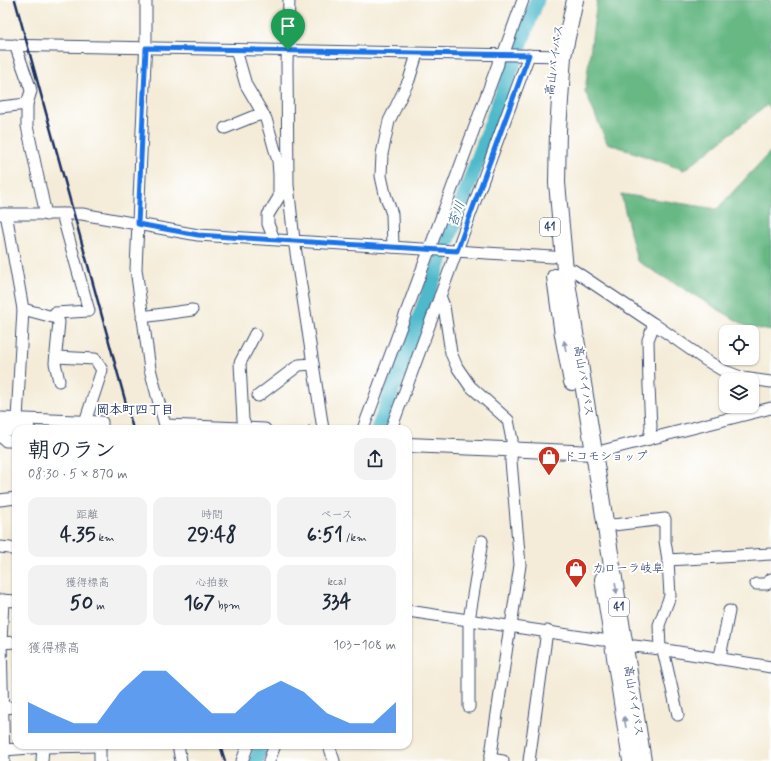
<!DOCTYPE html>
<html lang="ja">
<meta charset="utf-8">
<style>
body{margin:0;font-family:Mynerve,"Klee One",sans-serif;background:#f2f2f3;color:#1f2937;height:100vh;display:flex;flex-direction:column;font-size:15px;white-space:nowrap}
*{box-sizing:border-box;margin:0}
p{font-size:13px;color:#747a83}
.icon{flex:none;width:22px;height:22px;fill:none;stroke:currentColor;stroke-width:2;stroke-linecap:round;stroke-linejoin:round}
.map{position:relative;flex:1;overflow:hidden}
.details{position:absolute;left:12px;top:425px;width:400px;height:324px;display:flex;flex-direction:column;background:#fff;border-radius:12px;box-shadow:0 1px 3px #0004}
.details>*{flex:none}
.fabs{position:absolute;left:719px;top:325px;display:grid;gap:8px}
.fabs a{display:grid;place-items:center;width:40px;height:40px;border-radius:8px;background:#fff;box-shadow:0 1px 3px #0004;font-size:20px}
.pin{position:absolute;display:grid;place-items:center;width:34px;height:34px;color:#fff;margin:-41px -17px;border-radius:50% 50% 50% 0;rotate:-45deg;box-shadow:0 0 4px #0007}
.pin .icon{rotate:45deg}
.round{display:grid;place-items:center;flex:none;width:42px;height:42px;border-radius:12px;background:#f2f2f3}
.summary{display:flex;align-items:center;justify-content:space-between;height:68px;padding:0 16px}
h1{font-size:22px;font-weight:700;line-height:30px}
.figures{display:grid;grid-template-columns:repeat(3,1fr);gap:6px;height:68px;padding:4px 16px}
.figures div{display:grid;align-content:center;border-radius:10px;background:#f2f2f3;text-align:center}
.figures b{font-size:20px;font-weight:700}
.figures small{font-size:11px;font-weight:400}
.figures p{font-size:11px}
.chart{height:112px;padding:8px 16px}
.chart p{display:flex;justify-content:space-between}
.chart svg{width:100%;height:72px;margin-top:4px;fill:#1a73e8;opacity:.7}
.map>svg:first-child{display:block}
</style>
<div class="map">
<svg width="771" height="761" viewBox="0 0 771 761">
<rect width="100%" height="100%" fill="#fff"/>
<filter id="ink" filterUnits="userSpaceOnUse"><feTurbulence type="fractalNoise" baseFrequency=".025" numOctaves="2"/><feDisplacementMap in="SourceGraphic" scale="8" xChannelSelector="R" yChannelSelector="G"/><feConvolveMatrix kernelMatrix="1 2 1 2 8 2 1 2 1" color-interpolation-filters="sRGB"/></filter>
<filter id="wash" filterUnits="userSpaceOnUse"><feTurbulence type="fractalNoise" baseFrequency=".012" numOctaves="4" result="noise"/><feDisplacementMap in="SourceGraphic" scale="16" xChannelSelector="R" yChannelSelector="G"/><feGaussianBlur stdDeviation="0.9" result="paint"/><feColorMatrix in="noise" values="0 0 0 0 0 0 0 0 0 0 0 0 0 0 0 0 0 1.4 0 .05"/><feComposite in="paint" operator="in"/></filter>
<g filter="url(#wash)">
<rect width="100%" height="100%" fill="#f4ecd8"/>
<g fill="#68b884" stroke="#427471">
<path d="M597,0H771V109L767,105L684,170L607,143L585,91Z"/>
<path d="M771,151V331L746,326L637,261L621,194L717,209Z"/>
</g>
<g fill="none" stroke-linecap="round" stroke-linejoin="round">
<g stroke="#4eb9ca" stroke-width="15">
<path d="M378,429L537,0"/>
<path d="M256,761L262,745"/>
</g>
</g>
</g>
<g filter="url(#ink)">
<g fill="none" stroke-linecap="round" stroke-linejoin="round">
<g stroke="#3c4b70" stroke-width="13">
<g id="minor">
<path d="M146,0V38L136,269L150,369L166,429"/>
<path d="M289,0L287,63L288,185L294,240L323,429"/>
<path d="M0,45L563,56"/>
<path d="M15,45L30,87L31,91L27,104V126L46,215"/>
<path d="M236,50L246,85L266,119L278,161L279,174V197L268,215V224L274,239"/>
<path d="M503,55L523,0"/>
<path d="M0,107L27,104"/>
<path d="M225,128L252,117L263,114"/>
<path d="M0,214H82L198,235L553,257"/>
<path d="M5,214L7,219L23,309L17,419"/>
<path d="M393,247L392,214L385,194L381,176L382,154L389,121L409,80L417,54"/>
<path d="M565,270H573L654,324L704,359L722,370L743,378L771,382"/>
<path d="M440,296L444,306L451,353L457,367L470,386L508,420L512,440L511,461L520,565L511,626"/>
<path d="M23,309L53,317L55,313L89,311L62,214"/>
<path d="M53,317L57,318L59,322L55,363L59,381"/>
<path d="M142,317L192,310"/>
<path d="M56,357L95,359L102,370L85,422"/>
<path d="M258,396L299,365L313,364"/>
<path d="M0,418L102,422V429"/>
<path d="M166,425L265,429"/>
<path d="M246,428L243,420L240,363L255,334"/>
<path d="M363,429L498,64L499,55"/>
<path d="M391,429L529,55"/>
<path d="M0,436L6,441H16"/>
<path d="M649,439L651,427L649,387L648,340L654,324"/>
<path d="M594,453L771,408"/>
<path d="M0,500L16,498"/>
<path d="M613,525L665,519V541L668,560L771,554"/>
<path d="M0,547L10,548L16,551"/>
<path d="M756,584H767L771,579"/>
<path d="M0,600L16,601"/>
<path d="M3,600L1,643L4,761"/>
<path d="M408,611L602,640H612"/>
<path d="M0,643L16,642"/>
<path d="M625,648L634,646L660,649L771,667"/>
<path d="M660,649L659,625L670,596L668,560"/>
<path d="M663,650L678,715"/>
<path d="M718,659L721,652L729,611"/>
<path d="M469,707V620L482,541"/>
<path d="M3,708L16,707"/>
<path d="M100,745V761"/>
<path d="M178,745L181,761"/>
<path d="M329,745L334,761"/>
<path d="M4,750L43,747L100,746"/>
<path d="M490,759L503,761"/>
<path d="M42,761L43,747"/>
<path d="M242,761L248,745"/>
<path d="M269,761L275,745"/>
<path d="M490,761L510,626"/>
<path d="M529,761L547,631"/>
</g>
</g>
<g stroke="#3c4b70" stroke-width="16">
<g id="major">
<path d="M0,428L28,429"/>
<path d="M408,445L594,453"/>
</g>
</g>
<g stroke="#3c4b70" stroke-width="18">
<g id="highway">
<path d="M575,0L563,56L558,130L557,183L565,270L643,761"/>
<path d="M555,277L563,335L572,382"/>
<path d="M603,579L631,761"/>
</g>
</g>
<path stroke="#3c4b70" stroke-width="1.5" stroke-dasharray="1 3" stroke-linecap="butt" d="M306,429L312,423"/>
<use href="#minor" stroke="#fff" stroke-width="11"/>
<use href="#major" stroke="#fff" stroke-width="14"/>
<use href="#highway" stroke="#fff" stroke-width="16"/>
<g stroke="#1b2f5e" stroke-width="2.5">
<path d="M15,0L133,429"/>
<path d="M220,745L225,761"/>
</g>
</g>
<defs><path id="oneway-solid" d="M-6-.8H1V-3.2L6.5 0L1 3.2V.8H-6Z"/></defs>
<g fill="#8d97ae">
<use href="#oneway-solid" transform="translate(565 346) rotate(-100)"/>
<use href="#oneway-solid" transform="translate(616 588) rotate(81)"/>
<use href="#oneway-solid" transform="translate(625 722) rotate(-99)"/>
</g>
</g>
<g fill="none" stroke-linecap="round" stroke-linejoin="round" filter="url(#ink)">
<g stroke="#fff" stroke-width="8">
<path id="route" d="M146,48L529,55L457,251L198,235L138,224Z"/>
</g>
<use href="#route" stroke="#1a73e8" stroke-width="5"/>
</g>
<defs>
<g id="shop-pin" transform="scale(1.15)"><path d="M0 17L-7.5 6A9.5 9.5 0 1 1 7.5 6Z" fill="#c8321e" stroke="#fff"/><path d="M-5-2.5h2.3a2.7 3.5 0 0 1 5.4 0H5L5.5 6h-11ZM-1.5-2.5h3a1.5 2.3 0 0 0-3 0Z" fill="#fff"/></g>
</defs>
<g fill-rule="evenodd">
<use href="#shop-pin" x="549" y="457"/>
<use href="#shop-pin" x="576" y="569"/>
</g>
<g text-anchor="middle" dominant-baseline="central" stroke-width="4" stroke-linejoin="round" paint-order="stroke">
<g fill="#fff" stroke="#5f6d8e" stroke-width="1">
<rect x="540" y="218" width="20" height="18" rx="3"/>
<rect x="609" y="598" width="20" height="18" rx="3"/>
</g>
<g font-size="11" font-weight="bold" fill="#1b2f5e">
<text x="550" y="227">41</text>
<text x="619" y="607">41</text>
</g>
<g font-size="12" fill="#1b2f5e" stroke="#fff">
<text transform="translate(555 60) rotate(-82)">高山バイパス</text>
<text transform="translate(583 381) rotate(81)">高山バイパス</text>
<text transform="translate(633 701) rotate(81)">高山バイパス</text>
</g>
<g font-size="12" fill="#1b2f5e" stroke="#fff" text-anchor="start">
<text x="564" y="457">ドコモショップ</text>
<text x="592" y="569">カローラ岐阜</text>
</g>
<g font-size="13" font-style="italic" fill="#2d5f84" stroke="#fff">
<text transform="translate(457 214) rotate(-70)">苔川</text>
</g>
<g font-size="13" font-weight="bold" fill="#1b2f5e" stroke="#fff">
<text x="135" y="410">岡本町四丁目</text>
</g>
</g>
</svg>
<div class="fabs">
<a><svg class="icon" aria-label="locate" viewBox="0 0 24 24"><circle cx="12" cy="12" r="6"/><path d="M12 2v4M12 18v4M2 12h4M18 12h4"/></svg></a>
<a><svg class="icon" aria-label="layers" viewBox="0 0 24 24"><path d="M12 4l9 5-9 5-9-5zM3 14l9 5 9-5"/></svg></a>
</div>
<div class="pin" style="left:288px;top:50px;background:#1e9e55"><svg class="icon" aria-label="arrive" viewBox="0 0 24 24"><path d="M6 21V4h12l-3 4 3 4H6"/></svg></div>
<section class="details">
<div class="summary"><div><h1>朝のラン</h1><p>08:30 · 5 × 870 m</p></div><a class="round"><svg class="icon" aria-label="share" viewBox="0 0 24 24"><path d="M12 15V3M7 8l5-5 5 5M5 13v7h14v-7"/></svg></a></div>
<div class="figures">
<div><p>距離</p><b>4.35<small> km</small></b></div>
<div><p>時間</p><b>29:48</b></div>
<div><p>ペース</p><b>6:51<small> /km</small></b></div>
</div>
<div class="figures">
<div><p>獲得標高</p><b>50<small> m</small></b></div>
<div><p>心拍数</p><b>167<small> bpm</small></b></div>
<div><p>kcal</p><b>334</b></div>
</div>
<div class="chart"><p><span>獲得標高</span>103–108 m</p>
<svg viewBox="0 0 160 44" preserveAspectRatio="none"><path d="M0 44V25L10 32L20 38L30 38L40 19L50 6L60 6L70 19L80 32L90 32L100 19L110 12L120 19L130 32L140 38L150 38L160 25V44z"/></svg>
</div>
</section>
</div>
